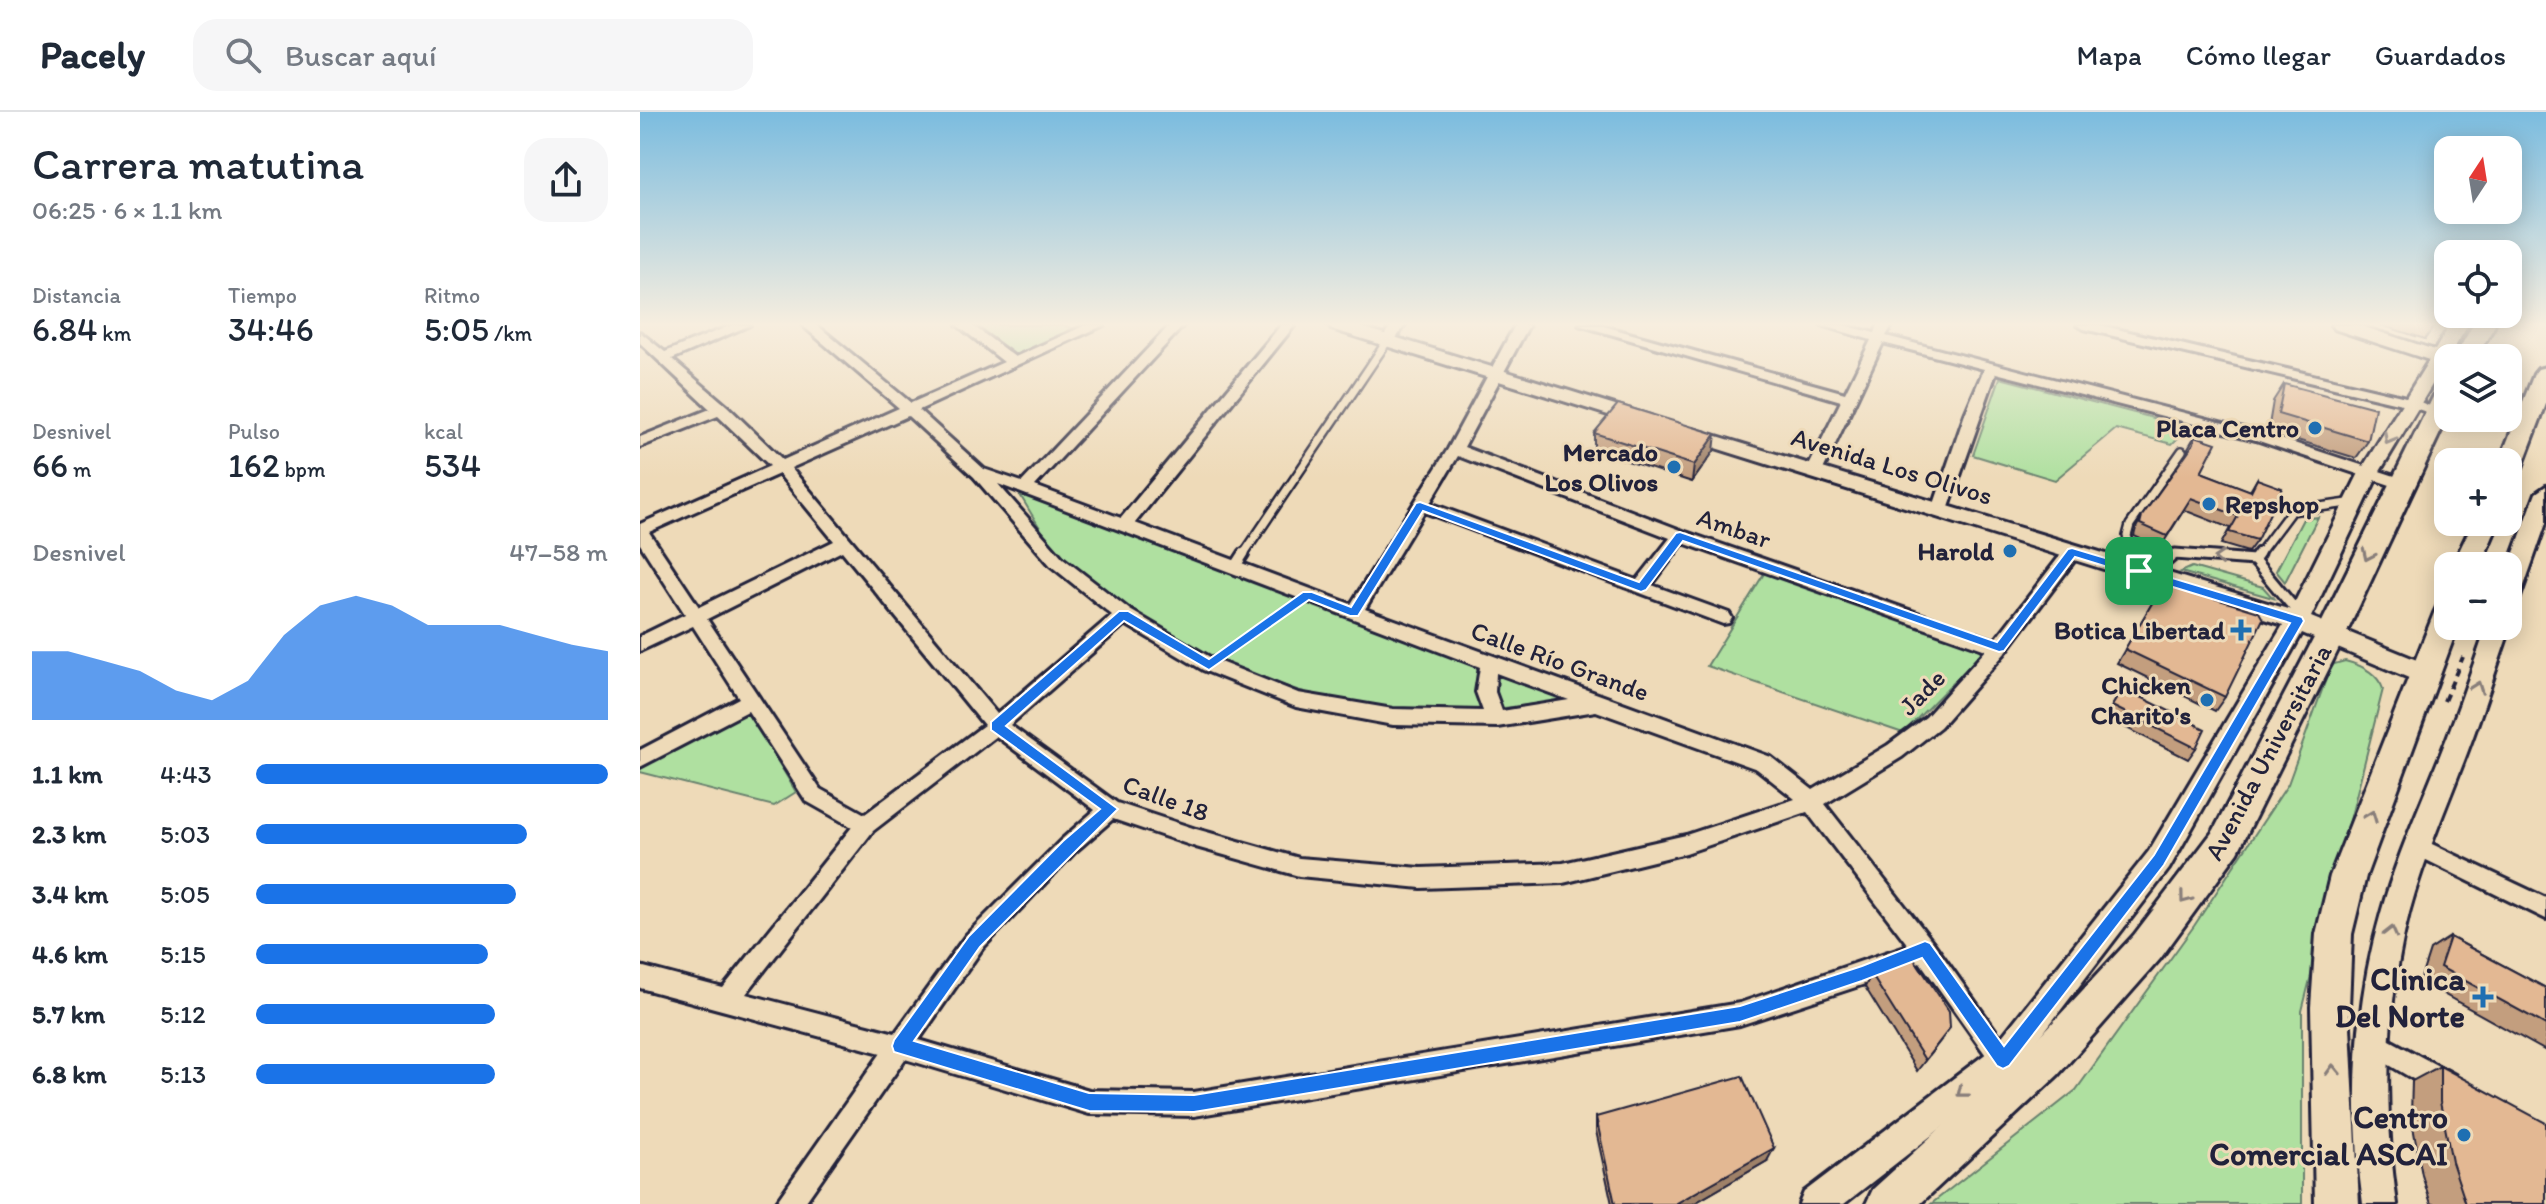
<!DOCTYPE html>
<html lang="es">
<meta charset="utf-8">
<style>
body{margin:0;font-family:Itim,sans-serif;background:#f6f6f7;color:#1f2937;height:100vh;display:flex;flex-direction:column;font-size:30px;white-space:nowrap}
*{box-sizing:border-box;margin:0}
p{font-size:26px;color:#747a83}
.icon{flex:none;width:44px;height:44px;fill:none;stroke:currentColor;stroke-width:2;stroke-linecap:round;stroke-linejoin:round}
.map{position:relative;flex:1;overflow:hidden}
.panel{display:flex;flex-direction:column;background:#fff;width:640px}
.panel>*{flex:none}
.needle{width:52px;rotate:12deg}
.tools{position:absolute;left:1794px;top:24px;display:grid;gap:16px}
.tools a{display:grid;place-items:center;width:88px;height:88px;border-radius:16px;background:#fff;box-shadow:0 4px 20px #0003;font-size:40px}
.pin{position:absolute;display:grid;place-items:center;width:68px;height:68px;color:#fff;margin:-34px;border-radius:16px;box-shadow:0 4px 12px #0006}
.round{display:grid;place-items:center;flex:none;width:84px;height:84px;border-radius:24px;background:#f6f6f7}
.summary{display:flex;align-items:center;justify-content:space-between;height:136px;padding:0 32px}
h1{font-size:44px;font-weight:600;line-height:60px}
.stats{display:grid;grid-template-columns:repeat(3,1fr);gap:12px;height:136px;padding:8px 32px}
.stats div{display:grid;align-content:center}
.stats b{font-size:34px;font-weight:600}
.stats small{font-size:22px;font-weight:400}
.stats p{font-size:22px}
.chart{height:224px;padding:16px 32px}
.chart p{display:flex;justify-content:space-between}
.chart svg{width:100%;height:144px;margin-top:8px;fill:#1a73e8;opacity:.7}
ul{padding:0 32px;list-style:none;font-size:26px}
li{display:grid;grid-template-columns:128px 96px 1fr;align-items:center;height:60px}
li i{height:20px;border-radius:10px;background:#1a73e8}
header{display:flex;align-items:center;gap:48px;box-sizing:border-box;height:112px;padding:0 40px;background:#fff;border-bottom:2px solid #e0e1e3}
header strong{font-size:38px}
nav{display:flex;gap:44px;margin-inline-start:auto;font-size:28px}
.search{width:560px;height:72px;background:#f6f6f7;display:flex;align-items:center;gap:20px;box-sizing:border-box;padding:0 28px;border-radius:24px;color:#747a83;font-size:30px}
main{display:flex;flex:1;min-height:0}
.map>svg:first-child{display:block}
</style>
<header>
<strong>Pacely</strong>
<div class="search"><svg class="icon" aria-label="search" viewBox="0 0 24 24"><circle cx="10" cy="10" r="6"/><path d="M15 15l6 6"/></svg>Buscar aquí</div>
<nav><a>Mapa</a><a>Cómo llegar</a><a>Guardados</a></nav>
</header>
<main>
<section class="panel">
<div class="summary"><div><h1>Carrera matutina</h1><p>06:25 · 6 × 1.1 km</p></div><a class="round"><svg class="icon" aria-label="share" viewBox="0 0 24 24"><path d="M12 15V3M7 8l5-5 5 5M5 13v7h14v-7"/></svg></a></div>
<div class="stats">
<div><p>Distancia</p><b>6.84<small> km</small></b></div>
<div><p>Tiempo</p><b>34:46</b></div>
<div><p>Ritmo</p><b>5:05<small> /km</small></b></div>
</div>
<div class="stats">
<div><p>Desnivel</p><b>66<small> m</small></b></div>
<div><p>Pulso</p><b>162<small> bpm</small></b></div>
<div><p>kcal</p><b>534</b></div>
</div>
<div class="chart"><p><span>Desnivel</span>47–58 m</p>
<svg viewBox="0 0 160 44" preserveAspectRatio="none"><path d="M0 44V23L10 23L20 26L30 29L40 35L50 38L60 32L70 18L80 9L90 6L100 9L110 15L120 15L130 15L140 18L150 21L160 23V44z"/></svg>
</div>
<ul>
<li><b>1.1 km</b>4:43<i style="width:100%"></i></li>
<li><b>2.3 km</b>5:03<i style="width:77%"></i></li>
<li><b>3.4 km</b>5:05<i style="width:74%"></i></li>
<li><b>4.6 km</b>5:15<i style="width:66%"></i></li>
<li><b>5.7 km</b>5:12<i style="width:68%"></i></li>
<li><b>6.8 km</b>5:13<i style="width:68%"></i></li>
</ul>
</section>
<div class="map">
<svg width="1906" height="1092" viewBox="0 0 1906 1092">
<rect width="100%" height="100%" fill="#eedab8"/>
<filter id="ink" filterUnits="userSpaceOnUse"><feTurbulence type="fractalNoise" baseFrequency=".0125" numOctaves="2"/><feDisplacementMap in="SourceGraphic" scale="16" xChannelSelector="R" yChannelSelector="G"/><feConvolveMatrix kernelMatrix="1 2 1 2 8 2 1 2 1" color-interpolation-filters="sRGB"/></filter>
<g filter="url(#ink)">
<g fill="#afe0a0" stroke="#68816e" stroke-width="2">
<path d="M331,213H423L438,218L375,246Z"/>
<path d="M1360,266L1552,316L1553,323L1544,320L1532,332L1476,317L1415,368L1333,343Z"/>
<path d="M377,378L929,587C871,596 813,604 754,598C638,587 514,524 426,448C405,429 392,402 377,378Z"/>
<path d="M1678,405L1645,470L1636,459L1663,407Z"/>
<path d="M1552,455L1623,475L1633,486L1541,460Z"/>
<path d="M1125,460L1346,537L1263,621L1067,554Z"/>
<path d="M1705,549C1721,553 1737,560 1743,577L1662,899V1092H1291L1436,978L1554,814L1648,672L1689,559L1694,552Z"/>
<path d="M107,597L156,680L134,694L0,660V655Z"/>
</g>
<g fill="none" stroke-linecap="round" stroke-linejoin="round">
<g stroke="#22223b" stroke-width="12">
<g id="service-far1">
<path d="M603,443L748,228"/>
<path d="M1494,443L1487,424L1490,413L1542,339"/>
<path d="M1533,443H1552"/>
<path d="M1618,443L1651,399L1715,390"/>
</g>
</g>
<g stroke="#22223b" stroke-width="15">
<g id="service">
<path d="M1493,441L1499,459"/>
<path d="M1614,448L1660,503"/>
<path d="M595,455L604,441"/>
<path d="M1510,463L1535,442L1614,448L1619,441"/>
</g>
</g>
<g stroke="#22223b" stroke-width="6">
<g id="minor">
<path d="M92,213H110L32,247L87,294L143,348L259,296L162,213H177L271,291L364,250L317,213H332L375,245L446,213H464L279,298L344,357L382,370L530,213H544L395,374L481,406L641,213H655L495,411L711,492L808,337L875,213H889L824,335L1046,420L1355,528L1426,436H1438L1440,440L1438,444L1365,541L1300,615L1262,645L1185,692L1293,830L1371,940L1375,948L1371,956L1363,960L1355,956L1280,850L1222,873L1100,913L554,1004L449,1002L265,947L164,1092H135L241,941L0,876V854L83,876L212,715L166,689L108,599L0,655V638L99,586L53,514L0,539V524L45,502L0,432V412L130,354L78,304L0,335V325L70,297L0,231V220L25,240ZM268,304L334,365L411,454L472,503L357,602L151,356ZM818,344L1030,426L997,468L790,391ZM139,362L194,429L59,495L9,420ZM358,372L840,555L836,580L843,599L753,597L658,581L575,548L490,498L423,446ZM784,400L1083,512L1089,511L1092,506L1089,501L1012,473L1043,431L1346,538L1286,605L1248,633L1173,678L1131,645L725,497ZM202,439L344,613L225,702L180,677L67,507ZM485,512L563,558L656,595L753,613L857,615L956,599L1117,657L1155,687L1046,723L923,751L781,756L659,746L556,717L477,691L370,613ZM856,561L929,588L862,599L855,580ZM356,624L455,698L421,728L326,823L255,921L106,882L233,719ZM1167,700L1268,833L1100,891L554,980L449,978L279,928L342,837L435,740L473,707L556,735L659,764L781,776L923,771L1046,741Z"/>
<path d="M751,213H765L753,231H743L741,228Z"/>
<path d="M939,213H960L1205,281L1231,228L1181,213H1203L1235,221L1238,213H1252L1246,224L1626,322L1767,368L1770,372L1762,377L1616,328L1356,261L1308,398L1300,403L1292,398L1325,302L1344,257L1243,231L1182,360L1174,365L1166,360L1201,289Z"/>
<path d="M1437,213H1460L1770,286L1805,300L1798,304L1766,293L1444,217Z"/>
<path d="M1777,725L1906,786V807L1770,740L1767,734L1770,728Z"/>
<path d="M1735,920L1815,963L1818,972L1815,981L1806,984L1797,981L1727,940L1723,932L1727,924Z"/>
</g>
</g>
<g stroke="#22223b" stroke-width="6">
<g id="tertiary">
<path d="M688,213H715L1011,304L1014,308L1004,314L997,312L691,217Z"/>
<path d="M1691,213H1718L1795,238L1810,213H1828L1739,361L1671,505L1794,555L1797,562L1794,569L1785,571L1776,569L1662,521L1529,757L1374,959L1204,1092H1159L1164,1080L1352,937L1509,739L1643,513L1040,325L1037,321L1040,317H1054L1651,498L1719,361L1789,248L1694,217Z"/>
<path d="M1906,374V411L1879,488L1876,494L1868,496V457L1896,381Z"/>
<path d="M1868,509L1871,514C1856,556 1843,599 1827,641C1807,694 1784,746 1769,801C1745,896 1743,996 1757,1092H1723C1710,995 1714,895 1741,801C1756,746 1780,694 1801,641C1818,599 1832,556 1847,514H1868Z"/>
</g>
</g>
<g stroke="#22223b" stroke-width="6">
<g id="primary">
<path d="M1833,213H1855L1836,246H1814Z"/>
<path d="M1906,255V292L1881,358L1877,364L1868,366V350H1859L1894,262L1898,257Z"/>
<path d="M1808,272V304L1706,522L1598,740L1520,847L1418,963L1280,1092H1226L1233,1077L1390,935L1494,823L1574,718L1676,522L1796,279L1800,274Z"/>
<path d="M1833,410H1859L1840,454H1812Z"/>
<path d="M1808,490V514H1818L1726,764L1712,822L1709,895L1719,1092H1675L1671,895L1676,822L1690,764L1794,501L1798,493Z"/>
</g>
</g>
<g stroke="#22223b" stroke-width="4" stroke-dasharray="8 6" stroke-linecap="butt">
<path d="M584,543L652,494"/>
<path d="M1804,589L1823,545"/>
</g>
<use href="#service-far1" stroke="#eedab8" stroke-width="7"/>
<use href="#service" stroke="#eedab8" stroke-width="9"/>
<use href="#minor" fill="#eedab8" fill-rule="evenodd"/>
<use href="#tertiary" fill="#eedab8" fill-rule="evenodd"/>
<use href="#primary" fill="#eedab8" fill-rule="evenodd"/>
</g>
<g fill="#c39e7e" stroke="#22223b" stroke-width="2">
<path d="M1741,213H1795L1785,227Z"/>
<path d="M1644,272L1728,329L1716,346L1628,319L1633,289Z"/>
<path d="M954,321L1074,339L1052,370L954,338Z"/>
<path d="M1555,324L1561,360L1610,379L1617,367V428L1608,440L1581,432L1590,416L1544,398L1520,436L1494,424L1496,416L1502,404L1548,340V336Z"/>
<path d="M1524,471L1585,585L1575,599L1477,551Z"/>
<path d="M1483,576L1556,636L1548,647L1465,605Z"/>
<path d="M1810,825L1906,876V939L1780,869L1790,838Z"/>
<path d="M1231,862L1301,928L1277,959L1225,875Z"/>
<path d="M1800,954L1906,1092H1791L1782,1063L1771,1004L1772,969Z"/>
<path d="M956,1005L1127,1049L1053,1092H972L956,1019Z"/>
</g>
<g fill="#9f8167" stroke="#22223b" stroke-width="2">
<path d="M1076,322L1074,339L1052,370L1054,353Z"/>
<path d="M1134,1036L1127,1049L1053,1092H1035Z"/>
</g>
<g fill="#e3b893" stroke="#22223b" stroke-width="2">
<path d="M1644,272L1735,296L1728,329L1638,302Z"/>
<path d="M978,292L1076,322L1054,353L954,321Z"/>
<path d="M1555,324L1576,331L1561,360L1611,379L1617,367L1642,376L1617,428L1589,420L1598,404L1551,386L1527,424L1500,412L1502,404L1554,331Z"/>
<path d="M1524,471L1619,500L1623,507L1585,585L1485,537Z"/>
<path d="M1483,576L1565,617L1556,636L1472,594Z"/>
<path d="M1810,825L1906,876V913L1800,855Z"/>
<path d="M1273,845L1309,899L1310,916L1285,948L1231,862Z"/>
<path d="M1800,954L1906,1011V1092H1826L1812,1050L1800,990Z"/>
<path d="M1102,964L1134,1036L1035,1092H975L956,1005Z"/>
</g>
<defs><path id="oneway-chevron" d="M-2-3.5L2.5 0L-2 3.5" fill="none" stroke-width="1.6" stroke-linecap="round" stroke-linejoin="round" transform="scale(2)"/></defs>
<g stroke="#887e7a">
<use href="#oneway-chevron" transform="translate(1749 327) rotate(120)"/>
<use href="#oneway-chevron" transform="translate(1728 443) rotate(115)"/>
<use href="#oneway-chevron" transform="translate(1579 446) rotate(-176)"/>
<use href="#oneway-chevron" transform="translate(1837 575) rotate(-70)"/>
<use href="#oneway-chevron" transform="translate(1731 704) rotate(-69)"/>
<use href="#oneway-chevron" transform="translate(1545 786) rotate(127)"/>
<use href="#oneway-chevron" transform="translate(1751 820) rotate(-76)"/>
<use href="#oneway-chevron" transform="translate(1693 958) rotate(-92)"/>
<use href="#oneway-chevron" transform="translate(1322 980) rotate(142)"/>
</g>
</g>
<linearGradient id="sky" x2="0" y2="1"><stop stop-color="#7bbcdf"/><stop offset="0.58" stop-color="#f7eedf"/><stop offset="1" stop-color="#f7eedf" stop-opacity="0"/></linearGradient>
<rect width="1906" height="366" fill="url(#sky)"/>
<path fill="#1a73e8" stroke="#fff" stroke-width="2" fill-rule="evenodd" d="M780,390L999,470L1036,421L1040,420L1357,530L1428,437L1432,436L1662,505L1664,509L1524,753L1369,954L1363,957L1357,954L1282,846L1222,869L1100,910L554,1000L449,999L254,940L252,934L254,928L329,824L423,729L460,697L351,618V610L479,499H488L569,547L663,480H672L711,495L776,391ZM783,399L1001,480L1006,478L1043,429L1359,540L1364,539L1435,445L1650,511L1514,743L1364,934L1290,831L1285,829L1222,854L1100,894L554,983L449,981L274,929L340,835L478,697L366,614L484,509L569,558L669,488L710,504H718Z"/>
<g fill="#1f6fb2" stroke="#eedab8" stroke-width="3">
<circle cx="1675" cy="316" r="8"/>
<circle cx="1034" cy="355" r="8"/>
<circle cx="1569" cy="392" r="8"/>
<circle cx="1370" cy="439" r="8"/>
<path d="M1597 506h8v8h8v8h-8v8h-8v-8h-8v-8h8z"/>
<circle cx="1567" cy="588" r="8"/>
<path d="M1839 873h8v8h8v8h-8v8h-8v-8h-8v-8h8z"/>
<circle cx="1824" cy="1023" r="8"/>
</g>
<g text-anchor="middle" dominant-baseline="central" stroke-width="6" stroke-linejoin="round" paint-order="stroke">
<g font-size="26" font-weight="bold" fill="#22223b" stroke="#eedab8" text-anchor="end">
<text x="1659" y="316">Placa Centro</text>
<text x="1018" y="340">Mercado<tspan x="1018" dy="30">Los Olivos</tspan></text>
<text x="1585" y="392" text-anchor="start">Repshop</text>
<text x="1354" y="439">Harold</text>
<text x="1585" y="518">Botica Libertad</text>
<text x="1551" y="573">Chicken<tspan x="1551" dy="30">Charito's</tspan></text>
</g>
<g font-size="26" fill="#22223b" stroke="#eedab8">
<text transform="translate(1252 354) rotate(17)">Avenida Los Olivos</text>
<text transform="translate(1094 416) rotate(19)">Ambar</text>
<text transform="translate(920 549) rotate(20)">Calle Río Grande</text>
<text transform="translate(1282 580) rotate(-45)">Jade</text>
<text transform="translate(1628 640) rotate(-62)">Avenida Universitaria</text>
<text transform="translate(526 686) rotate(20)">Calle 18</text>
</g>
<g font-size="32" font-weight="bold" fill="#22223b" stroke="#eedab8" text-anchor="end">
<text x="1825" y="867">Clinica<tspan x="1825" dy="37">Del Norte</tspan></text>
<text x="1808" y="1005">Centro<tspan x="1808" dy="37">Comercial ASCAI</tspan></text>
</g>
</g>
</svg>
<div class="tools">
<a><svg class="needle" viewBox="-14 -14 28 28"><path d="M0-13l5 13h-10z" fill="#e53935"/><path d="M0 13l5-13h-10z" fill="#747a83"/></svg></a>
<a><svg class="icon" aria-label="locate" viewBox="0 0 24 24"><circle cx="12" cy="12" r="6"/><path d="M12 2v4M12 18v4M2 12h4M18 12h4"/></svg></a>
<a><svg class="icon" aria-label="layers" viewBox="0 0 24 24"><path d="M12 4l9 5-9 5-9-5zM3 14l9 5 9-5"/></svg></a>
<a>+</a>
<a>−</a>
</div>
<div class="pin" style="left:1499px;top:459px;background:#1e9e55"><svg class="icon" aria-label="arrive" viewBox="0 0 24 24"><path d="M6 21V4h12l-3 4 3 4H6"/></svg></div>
</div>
</main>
